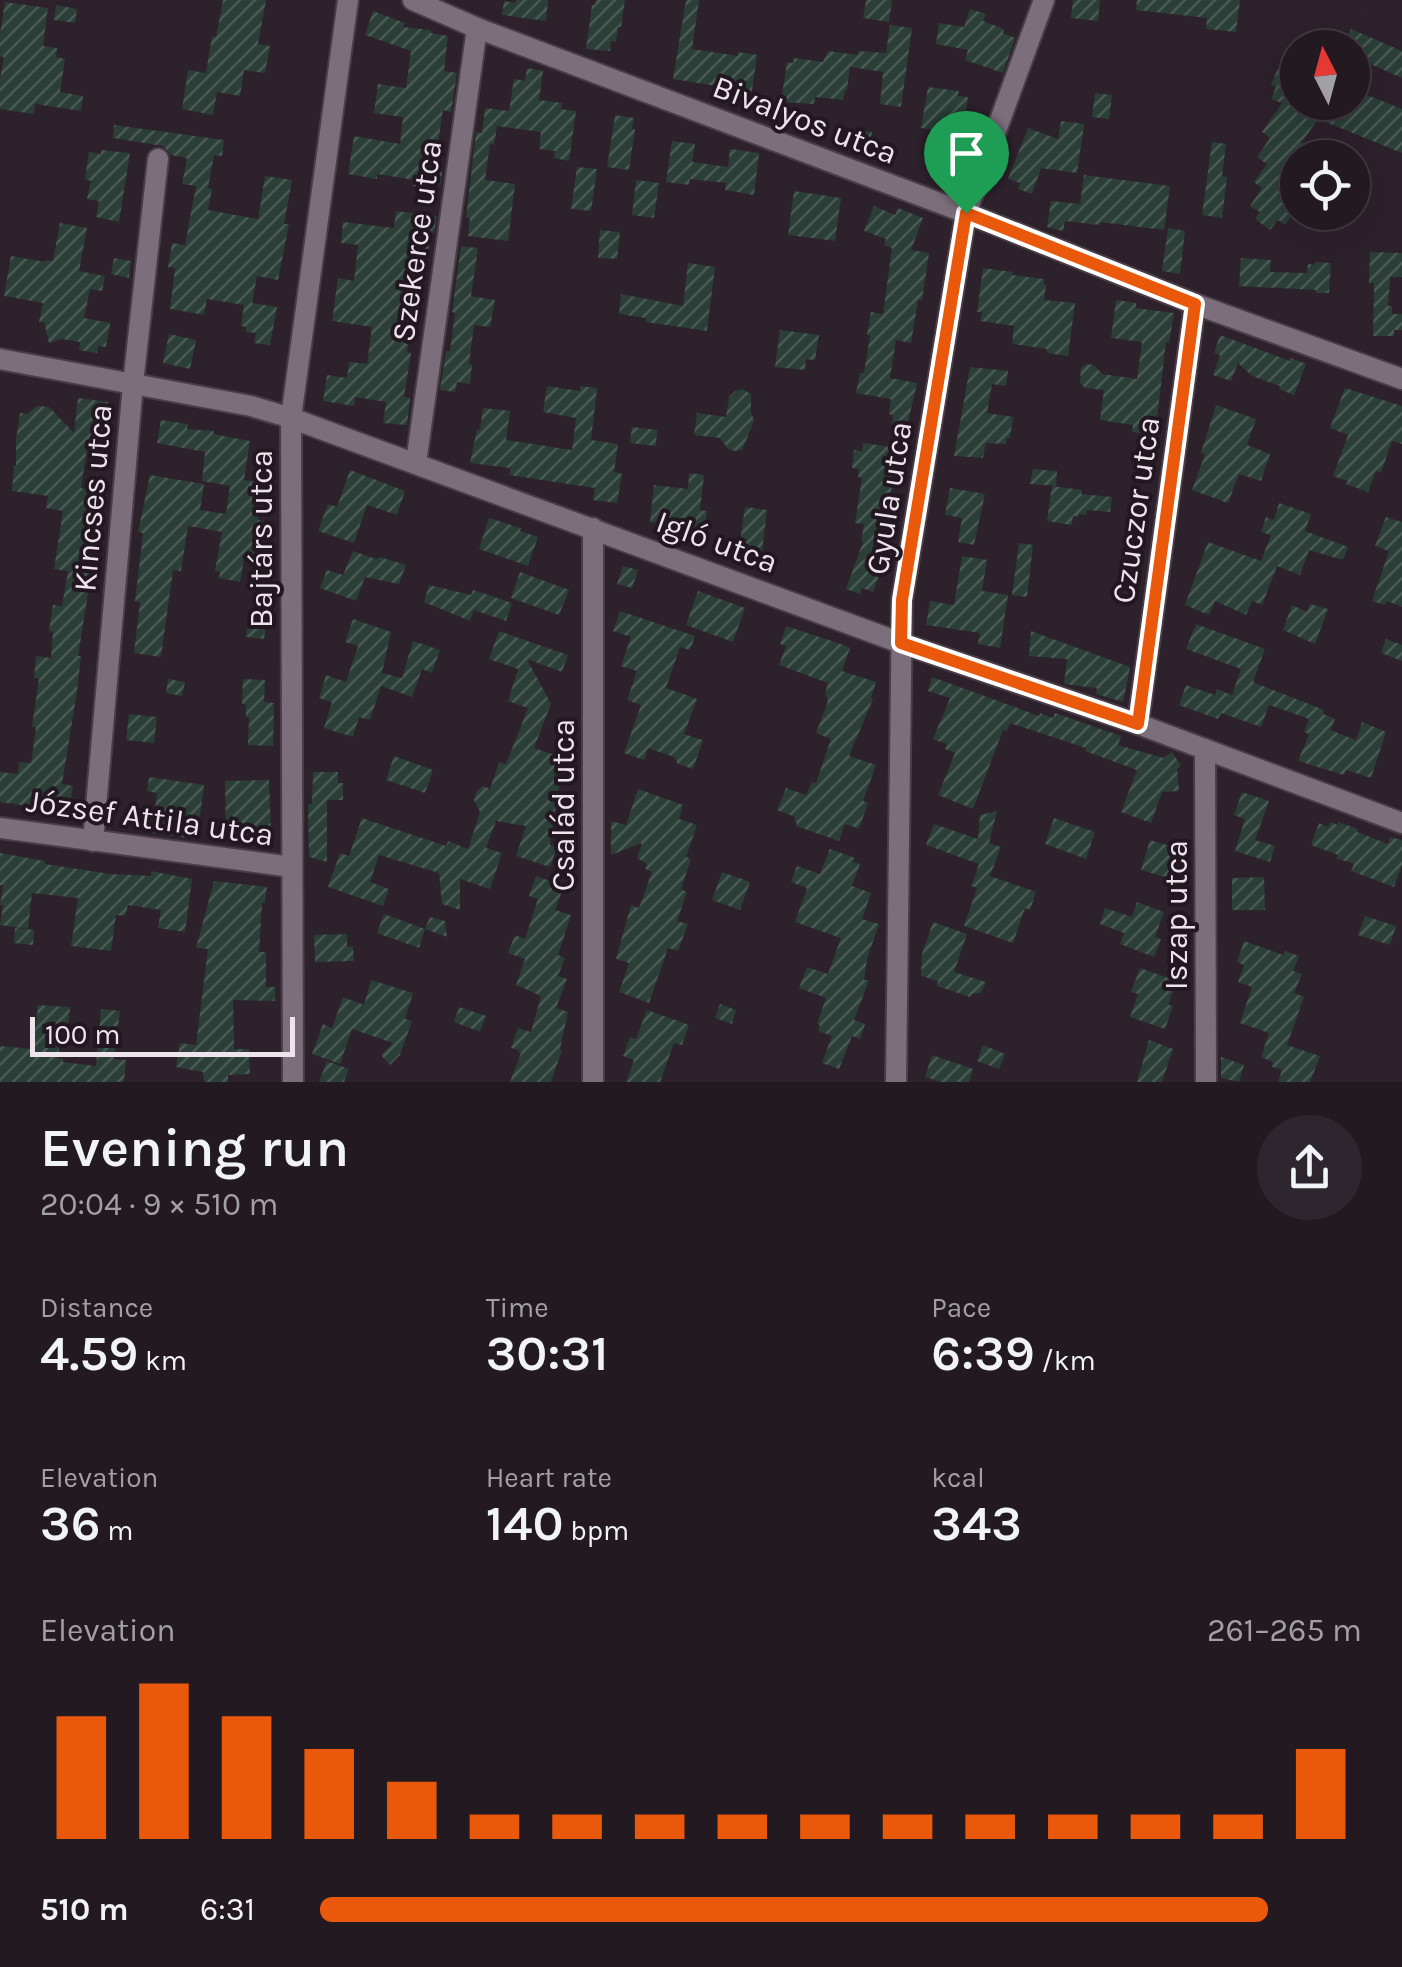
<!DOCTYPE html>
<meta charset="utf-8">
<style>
body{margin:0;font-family:Karla,sans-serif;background:#2e262e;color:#f1f3f6;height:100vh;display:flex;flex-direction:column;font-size:38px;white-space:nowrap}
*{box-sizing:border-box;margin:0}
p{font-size:32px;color:#a2a0a5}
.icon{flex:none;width:55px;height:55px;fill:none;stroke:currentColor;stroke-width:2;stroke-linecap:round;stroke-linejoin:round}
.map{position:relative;height:1082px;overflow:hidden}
.side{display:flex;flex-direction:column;background:#221921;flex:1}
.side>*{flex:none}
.needle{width:65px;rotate:354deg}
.controls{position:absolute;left:1280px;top:30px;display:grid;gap:20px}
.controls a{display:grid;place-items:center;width:90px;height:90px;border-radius:50%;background:#221921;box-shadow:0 10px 40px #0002,0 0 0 2px #3f383f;font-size:50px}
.scale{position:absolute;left:30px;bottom:25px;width:265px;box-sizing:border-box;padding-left:10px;border:5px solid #ede4ec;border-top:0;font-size:28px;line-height:35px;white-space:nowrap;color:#ede4ec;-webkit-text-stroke:8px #231822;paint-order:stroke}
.pin{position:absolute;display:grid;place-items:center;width:85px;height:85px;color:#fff;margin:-102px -42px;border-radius:50% 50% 50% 0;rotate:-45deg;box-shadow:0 0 10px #0007}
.pin .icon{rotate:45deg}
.round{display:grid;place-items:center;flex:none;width:105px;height:105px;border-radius:52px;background:#2e262e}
.headline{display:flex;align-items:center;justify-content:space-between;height:170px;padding:0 40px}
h1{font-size:55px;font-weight:600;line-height:75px}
.stats{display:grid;grid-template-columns:repeat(3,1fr);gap:15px;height:170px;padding:10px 40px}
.stats div{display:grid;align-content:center}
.stats b{font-size:50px;font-weight:600}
.stats small{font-size:28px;font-weight:400}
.stats p{font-size:28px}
.chart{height:280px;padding:20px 40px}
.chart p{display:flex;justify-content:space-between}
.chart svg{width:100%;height:180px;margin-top:10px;stroke:#ea580c;stroke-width:6}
ul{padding:0 40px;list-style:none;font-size:32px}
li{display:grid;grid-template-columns:160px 120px 1fr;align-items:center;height:75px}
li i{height:25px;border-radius:12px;background:#ea580c}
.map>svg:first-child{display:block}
</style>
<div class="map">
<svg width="1402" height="1082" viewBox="0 0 1402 1082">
<defs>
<pattern id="building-hatch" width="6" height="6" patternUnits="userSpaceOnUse" patternTransform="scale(2.5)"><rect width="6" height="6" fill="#2b3e38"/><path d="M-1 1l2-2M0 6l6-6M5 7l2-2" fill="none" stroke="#4a5a55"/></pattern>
</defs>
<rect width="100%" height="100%" fill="#2d212c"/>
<g fill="url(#building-hatch)">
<path d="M223,0H266L258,44L270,46L265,73L244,70L240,96L217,92L213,115L182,109L188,70L206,73L212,36L216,37Z"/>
<path d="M516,0H548L546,21L502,15L504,1L515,3Z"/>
<path d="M596,0H625L621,27H618L616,42L611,41L610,51L586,49L592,5H595Z"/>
<path d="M686,0H699L692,49L738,56V52L757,55L752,91L743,96L735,89L673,79Z"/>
<path d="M866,0H892L889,22L863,18Z"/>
<path d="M1073,0H1100L1098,21L1071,18Z"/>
<path d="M1137,0H1240L1236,32L1206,29L1207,18L1136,10Z"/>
<path d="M5,2L48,8L43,46L57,48L56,57L65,59L60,92L83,96L81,111L35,104L34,114L0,109V79L4,57L0,56V34Z"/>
<path d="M56,5L77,9L75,23L54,20Z"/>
<path d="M970,9L986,14L983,21L1004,29L1003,33L1015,38L1003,73L965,60L968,50L936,44L939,23L964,27Z"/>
<path d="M373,11L405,23L403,27L431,30V33L448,36L444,71L457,73L451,112L443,110L434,170L442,171L441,185L428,184L427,187L413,186L414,180L377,174V179L348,174L354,136L400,144L403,117L374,113L378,84L406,88L411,51L365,35Z"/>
<path d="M890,25L912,28L901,107L880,104L883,72L850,67L847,90H845L843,100L815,97L814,104L781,102L787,62L793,63L794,58L823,62L828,51L858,55V51L886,53Z"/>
<path d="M1351,29L1402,51V78L1352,56V48H1343Z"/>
<path d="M1297,46L1298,102H1352V89L1402,109V153L1318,119L1302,142L1306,145L1298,157V169L1290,179L1298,184V188L1287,203L1296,209L1285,225L1278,220L1270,230L1255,219L1260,212L1250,206L1262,188L1254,182L1267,164L1257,157L1270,138L1262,132L1282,103L1271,99L1276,87L1271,85L1278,68L1286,72Z"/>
<path d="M527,68L543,71L539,100L562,103L561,109L576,111L569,161L554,158L555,151L539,149L541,132L497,126L494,145L490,144L485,180L515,184L508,241L468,236L470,218H466L476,132L482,133L485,108L509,111L514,79L525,81Z"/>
<path d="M928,87L959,91L958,96L968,97L960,156L935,153L938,130L921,128Z"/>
<path d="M1095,93L1112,95L1109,119L1092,117Z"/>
<path d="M615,115L634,118L632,129H635L629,170L607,167Z"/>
<path d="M1061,121L1084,124L1077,173L1041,168L1032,194L1018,189L1020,183L1008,179L1028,128L1058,139Z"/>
<path d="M114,125L224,140L222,156L214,155L208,188L203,187L212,189L208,210L258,219L265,176L292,180L284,224H289L278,280L257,276L252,303L277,307L270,345L254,343L256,333L246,332V327L241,326L244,305L207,299L204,315L170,309L175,268L168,267L172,243L185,245L196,186L182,184L187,158L171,155L163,146L113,138Z"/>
<path d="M856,130L872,132L870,146L854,144Z"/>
<path d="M672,141L695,144L692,162L728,167L730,149L759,153L754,195L725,190L726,183L690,179L689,185L666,182Z"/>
<path d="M1212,142L1226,144L1222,176L1227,177L1222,218L1202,215Z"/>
<path d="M101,150L130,153L119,222L96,217L99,201L87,199L91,181L85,179L89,152L101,154Z"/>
<path d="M577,167L597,169L591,211L571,209Z"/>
<path d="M1084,175L1170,186L1164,230L1100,222V225L1065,221L1063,231L1047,227L1051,201L1080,204Z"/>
<path d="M636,180L659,183L654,218L632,215Z"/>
<path d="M794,191L841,198L835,241L788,235Z"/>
<path d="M874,206L895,215L898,208L923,218L911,250L929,253L922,300H918L911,343L896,340L890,378L917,383L905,435L891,433L893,415L889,414L891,399L856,393L860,373H864L870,336L867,335L871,312L883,314L892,248L884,245L886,239L864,231Z"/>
<path d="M396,211L437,216L434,233L431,232L424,281L417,280L407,352L411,353L404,397L410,398L407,425L383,423L386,402L355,397L354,406L323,401L327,375L347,378L349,362L367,364L372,327L332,321L338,278L354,281L358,245L341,243L343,222L394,228Z"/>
<path d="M60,223L87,228L79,271L105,276L102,291L90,289L84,318L110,323L106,347L98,346L97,353L79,350L80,342L62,339L49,343L44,322H39L43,303L4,296L11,256L45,262V260L53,261Z"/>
<path d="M1168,228L1185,231L1180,274L1162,271Z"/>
<path d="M600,230L620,232L617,259L598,258Z"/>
<path d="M461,246L478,248L471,296L495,300L490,327L474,325L469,364H472L470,384L457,382L455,392L440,390L446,351H450L455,313L452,312Z"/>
<path d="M1370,252L1402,253V277H1390L1388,306H1392V314H1402V330H1394V336H1373L1374,283H1369Z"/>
<path d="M114,258L131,261L129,278L111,274Z"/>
<path d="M1241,258L1271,260L1270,272L1307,273L1308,264L1315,265V262L1331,263L1329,293H1316V290L1239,286Z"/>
<path d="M688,263L715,267L707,331L646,322V318L619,314L621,294L683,306Z"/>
<path d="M983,268L1013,272L1012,275L1044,279V284L1046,285L1044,300L1075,303L1068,356L1047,353V349L1012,344L1014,326L980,321L982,312H977Z"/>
<path d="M1116,300L1136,303V308L1174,313L1169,343L1166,342L1155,435L1132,432L1133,425L1100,420L1104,390L1085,388L1080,383L1081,368L1087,364L1094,365L1102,374L1137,379L1142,342L1111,338Z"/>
<path d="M780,330L819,335L815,360L806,359L805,370L775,367Z"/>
<path d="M169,334L196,340L190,369L163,363Z"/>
<path d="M1220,335L1290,361L1291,358L1306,364L1294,395L1279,389L1280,386L1252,376L1238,363L1231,381L1213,375L1220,355L1214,353Z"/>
<path d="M970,367L1008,371L1006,386L992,384L987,413L1013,417L1010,438H1007L1006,444L986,443L983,458L954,456Z"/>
<path d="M547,386L580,391V386L597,388L591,440L618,444L614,472L622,474L617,503L593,500L595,488L509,475L511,468L470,463L477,429L480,430L483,408L510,411L506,440L572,450L576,418L543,412Z"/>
<path d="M1345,388L1402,406V444L1392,441L1381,473L1376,471L1368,492L1346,484L1348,481L1333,476L1348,435L1330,428Z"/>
<path d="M742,389L751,394V412L754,421L742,450L733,451L727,448L720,438L694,435L697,413L726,417L729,397L735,391Z"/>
<path d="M78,398L108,402L102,444L88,442L81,488L93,490L92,495L95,496L85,573L91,574L78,656H81L77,691L62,784L73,786L70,804L36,801L35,807L0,802V772L18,774L19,762L31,763L36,727H32L39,678H34L36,656L51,658L53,632L49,631L53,605L62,606L68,571L54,569L63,511L46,508L48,496L12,491L14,466H16V439L20,413L27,414L37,406L49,407L74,433Z"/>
<path d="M1216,405L1256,419L1247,445L1270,454L1261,481L1239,474L1228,503L1192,490L1205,455L1201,453Z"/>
<path d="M161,420L188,424L187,429L214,431L213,434L250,441L244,480L264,483L258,520L271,522L265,557L245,553L240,582L219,578L220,572L215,571L222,532L188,526L181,571L173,570L161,657L134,653L140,602L135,601L143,533L138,532L150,475L204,484L200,510L226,514L230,486L202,481L205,452L157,443Z"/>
<path d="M632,427L657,430L656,446L630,443Z"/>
<path d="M863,443L899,448L897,468H894L887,528L877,526L870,566L881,570L873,592L862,588L860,594L846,589L863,542L861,541L864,524L855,523L862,478L858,477L859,469L852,468L854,450L862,451Z"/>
<path d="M1033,469L1057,471L1056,486L1030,484Z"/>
<path d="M350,470L405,491L397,515L367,505L354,543L318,531L328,504L337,507Z"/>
<path d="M689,473L704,475L700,510L707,511L705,526H698L697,536L682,534L683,527L650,522L654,485L688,489Z"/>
<path d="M1052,486L1082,490L1081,494L1112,497L1110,512L1087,510L1086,515L1079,514L1078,517L1073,516L1072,525L1047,521Z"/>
<path d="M950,488L985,494L974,545L958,542L962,518L945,515Z"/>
<path d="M1279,503L1311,514L1305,531L1348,547L1343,560L1309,550L1300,575L1277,566L1262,605L1252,601L1246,615L1215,601L1209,615L1185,605L1208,542L1261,561L1271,535L1261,532L1266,517L1274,520Z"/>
<path d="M745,507L767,510L762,552L739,549Z"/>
<path d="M1386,517L1402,522V607L1387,601L1385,605L1372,601L1389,551L1375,546Z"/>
<path d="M489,518L521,528L520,531L538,537L528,566L479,549Z"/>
<path d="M1019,543L1033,545L1027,597L1012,595Z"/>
<path d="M353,551L376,559L380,557L406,565L399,584L365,577L356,601L320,588L327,570L343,575Z"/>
<path d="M962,556L987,560L982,591L1008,595L1000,648L978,644L980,633L926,625L930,601L954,605Z"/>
<path d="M623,566L638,570L632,588L617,584Z"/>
<path d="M520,572L569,590L559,615L511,598Z"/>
<path d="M429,585L471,595L473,590L512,603L506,621L474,610L470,621L424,602Z"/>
<path d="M698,591L745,608L733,642L686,625Z"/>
<path d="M1310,604L1328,609L1315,644L1283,630L1292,605L1307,612Z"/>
<path d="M620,611L695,636L690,650L680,647L666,688L697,699L684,734L703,740L693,769L678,764L674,757L648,748L644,760L624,753L641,705L627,700L637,671L621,666L631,637L613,631Z"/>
<path d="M249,618L267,621L264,639L246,637Z"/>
<path d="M353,619L391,632L382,673L402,678L413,641L440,650L432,673L422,669L412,697L381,686L370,720L359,717L353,737L324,728L332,702L319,698L326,675L346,682L358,646L345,642Z"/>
<path d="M1196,624L1265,649L1253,682L1324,710L1323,714L1335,719L1330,730L1356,740L1362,722L1386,732L1371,778L1346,770L1344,775L1298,761L1309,734L1304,732L1309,719L1269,705L1261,727L1221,713L1218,719L1179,705L1186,685L1215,695L1217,689L1232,695L1241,669L1186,649Z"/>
<path d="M786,626L847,646L850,648L842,671L876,682L871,698L873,699L849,756L876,765L863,801L868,803L859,829L845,824L839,841L796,826L797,823L794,821L795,817L777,810L786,788L806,795L812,782L816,783L831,739L816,733L828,701L825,694L828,683L779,665L786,646L780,644Z"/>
<path d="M499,631L568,655L562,672L527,659L551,704L534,748L569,760L558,791L562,792L554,813L550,845L557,847L550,867L516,856L526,826L496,821L486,848L502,853L490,889L460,879V910L442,904L439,873L379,855L370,882L389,889L383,906L328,887L340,853L349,856L362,818L446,846L448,841L468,849L480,812L474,800L477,791L483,786L490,789L499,762L506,764L528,708L508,701L518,669L489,659Z"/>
<path d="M1031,631L1130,667L1123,702L1096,694L1097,688L1064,684L1067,659L1029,656Z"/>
<path d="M1386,639L1402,645V661L1381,653Z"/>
<path d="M932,677L1039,716L1040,713L1053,718L1055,713L1098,728L1121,736L1118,745L1163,758L1172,752L1181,766L1177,769L1179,791L1162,792L1151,823L1121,812L1137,770L1085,751L1086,748L1010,723L1007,731L1003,730L973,809L938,795L955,753L945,749L947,744L933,739L950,698L928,691Z"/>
<path d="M168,679L185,682L182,696L166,693Z"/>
<path d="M243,679L265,680L264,702L274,703L273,746L248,745L249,718L246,717V704H242Z"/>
<path d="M129,714L157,717L154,743L126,740Z"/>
<path d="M394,756L433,770L425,793L386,780Z"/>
<path d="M313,772H338V783H343V800H327V862L309,857L308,804H312Z"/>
<path d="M149,777L204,785L197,839L152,833L157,793L147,791Z"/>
<path d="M269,780L271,835L226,837L225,781Z"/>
<path d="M638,789L683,805L679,819L697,825L686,857L691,859L681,889L687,892L677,921L688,924L678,951L668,948L649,1003L619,992L629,963L616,959L631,905L639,908L652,872L645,869L647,864L637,858L642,843L611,855V821L626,825Z"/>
<path d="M1242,792L1269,801L1255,840L1275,846L1270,862L1235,851L1245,819L1234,815Z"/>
<path d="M997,811L989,843L1001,847L990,876L1036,892L1030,910L1025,908L1013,943L964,926L977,888L971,886L979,864L926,845L934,824L978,839L980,815Z"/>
<path d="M1054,818L1095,832L1086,859L1045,844Z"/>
<path d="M1330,822L1338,825V822L1358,829L1357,832L1388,844L1390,837L1402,840V865L1394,887L1351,871L1354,864L1336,858L1338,855L1311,845L1319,823L1328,827Z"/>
<path d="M1150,840L1177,848L1168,878L1141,870Z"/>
<path d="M830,849L855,858L853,862L860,864L852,886L871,893L862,919L879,924L867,959L864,980H869L854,1020L865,1024L860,1039L852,1036L839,1069L822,1063L832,1036L818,1031L820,1025L817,1024L826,998L799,988L807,967L828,974L841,938L795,922L807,888L791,882L797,866L820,874Z"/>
<path d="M0,853L45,861V864L110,874L151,876V871L192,879L185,932L158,928L161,910L128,905L125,916L116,915L111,951L71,946L78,898L32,893L28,929L0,925L3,905H0L3,886L0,885Z"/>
<path d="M722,872L750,882L740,910L712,900Z"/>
<path d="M536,876L564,886L555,910L571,915L558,955L565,958L558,976L567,979L556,1008L568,1012L560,1049L562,1050L551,1082H510L521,1053L518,1052L519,1050L511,1048L518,1028L531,1032L541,996L516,985L525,959L508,953L515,935L525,939L538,899L529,896Z"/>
<path d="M1264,877L1265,910H1232V878Z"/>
<path d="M214,881L267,887L265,903H262L259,952H266V987H275V1001L233,1000L234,1049H249L250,1074L228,1075V1082H204L203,1072L176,1067L180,1043L196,1045L208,949L196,948Z"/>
<path d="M1137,902L1164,912L1155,937L1161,939L1154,957L1120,944L1124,933L1100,924L1105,908L1132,917Z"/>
<path d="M384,914L425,929L419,948L377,933Z"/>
<path d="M1365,916L1396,926L1390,945L1358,935Z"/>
<path d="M430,917L445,921L447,937L425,929Z"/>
<path d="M933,922L967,934L954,972L986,982L981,993L972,994L970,997L937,986L938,981L921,976L922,954Z"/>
<path d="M15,928L34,930L33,945L14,943Z"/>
<path d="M347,934V947L353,946L354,961L315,962L314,935Z"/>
<path d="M1244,941L1283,955L1285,951L1299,956L1293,971L1302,974L1294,993L1304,997L1287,1045L1320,1056L1310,1082H1278L1282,1070L1272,1067L1273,1062L1261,1057L1269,1033L1240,1023L1252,987L1238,982L1244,965L1237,962Z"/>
<path d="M1140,968L1177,981L1168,1005L1173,1006L1165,1029L1130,1017L1138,994L1131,992Z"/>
<path d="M371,980L413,993L405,1019L412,1021L400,1055L390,1065L381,1055L393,1043L352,1029L340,1064L312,1054L323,1024L332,1028L343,997L364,1005Z"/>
<path d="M720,1004L736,1010L732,1024L715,1018Z"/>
<path d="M38,1005L70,1007L68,1027H62L58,1058L63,1059V1062L96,1066L101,1009L120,1011L114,1059L126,1060L124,1082H0V1046L33,1049Z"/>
<path d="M459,1007L486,1016L480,1032L454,1022Z"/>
<path d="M647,1010L689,1025L682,1045L674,1043L660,1082H626L634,1060L623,1056L630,1037L636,1039Z"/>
<path d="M1149,1040L1173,1049L1162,1082H1137Z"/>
<path d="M983,1045L1005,1054L999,1069L977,1061Z"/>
<path d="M932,1055L973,1069L969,1082H940L925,1077Z"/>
<path d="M1221,1057L1244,1065L1239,1082L1221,1078Z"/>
<path d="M327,1061L349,1069L344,1082H319Z"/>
</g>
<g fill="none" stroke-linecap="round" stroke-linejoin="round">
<g stroke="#493e48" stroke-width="24">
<g id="minor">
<path d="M413,0L477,28L966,213L1195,304L1402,379"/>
<path d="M0,359L251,406L291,418L901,643L1138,724L1402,823"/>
<path d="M416,463L477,28"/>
<path d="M593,528V1082"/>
<path d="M1138,724L1195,304"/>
<path d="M1205,749L1206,1082"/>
<path d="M0,828L292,867"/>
<path d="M93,841L133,384L158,159"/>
<path d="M293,1082L291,418L348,0"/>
<path d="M896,1082L902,600L966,213L1044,0"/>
</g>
</g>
<use href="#minor" stroke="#7c6e7b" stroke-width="20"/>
</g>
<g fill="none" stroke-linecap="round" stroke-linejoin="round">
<g stroke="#fff" stroke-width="20">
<path id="route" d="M966,213L1195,304L1138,724L901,643L902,600Z"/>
</g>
<use href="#route" stroke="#ea580c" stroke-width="12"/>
</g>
<g text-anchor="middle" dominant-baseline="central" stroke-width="8" stroke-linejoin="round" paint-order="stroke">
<g font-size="32" fill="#ede4ec" stroke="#231822">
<text transform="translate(805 120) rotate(21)">Bivalyos utca</text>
<text transform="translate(417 241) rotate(-82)">Szekerce utca</text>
<text transform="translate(93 498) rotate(-85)">Kincses utca</text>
<text transform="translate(889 498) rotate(-81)">Gyula utca</text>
<text transform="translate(1136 510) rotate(-82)">Czuczor utca</text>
<text transform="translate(261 539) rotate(-90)">Bajtárs utca</text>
<text transform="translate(717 542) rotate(20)">Igló utca</text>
<text transform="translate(563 805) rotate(-90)">Család utca</text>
<text transform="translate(150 818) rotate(8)">József Attila utca</text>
<text transform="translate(1176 915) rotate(-90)">Iszap utca</text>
</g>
</g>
</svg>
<div class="controls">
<a><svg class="needle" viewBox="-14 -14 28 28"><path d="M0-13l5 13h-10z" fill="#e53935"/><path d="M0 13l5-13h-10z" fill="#a2a0a5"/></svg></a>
<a><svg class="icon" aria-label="locate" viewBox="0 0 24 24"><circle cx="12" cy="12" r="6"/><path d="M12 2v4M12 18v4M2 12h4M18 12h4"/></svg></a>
</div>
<div class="scale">100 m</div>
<div class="pin" style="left:966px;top:213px;background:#1e9e55"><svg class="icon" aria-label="arrive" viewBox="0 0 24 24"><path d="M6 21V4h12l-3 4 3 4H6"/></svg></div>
</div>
<section class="side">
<div class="headline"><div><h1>Evening run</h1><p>20:04 · 9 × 510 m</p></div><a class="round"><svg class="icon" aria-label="share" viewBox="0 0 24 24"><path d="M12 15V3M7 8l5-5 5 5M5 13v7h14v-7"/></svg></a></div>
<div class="stats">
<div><p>Distance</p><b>4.59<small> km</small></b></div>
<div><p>Time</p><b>30:31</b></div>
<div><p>Pace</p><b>6:39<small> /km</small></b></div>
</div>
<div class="stats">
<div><p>Elevation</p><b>36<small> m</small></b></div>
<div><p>Heart rate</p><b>140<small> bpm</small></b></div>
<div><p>kcal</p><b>343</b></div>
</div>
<div class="chart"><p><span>Elevation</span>261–265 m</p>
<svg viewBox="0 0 160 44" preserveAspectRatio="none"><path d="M5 44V14M15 44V6M25 44V14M35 44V22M45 44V30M55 44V38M65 44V38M75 44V38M85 44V38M95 44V38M105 44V38M115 44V38M125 44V38M135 44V38M145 44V38M155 44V22"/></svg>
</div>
<ul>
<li><b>510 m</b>6:31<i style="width:91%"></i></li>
</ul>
</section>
